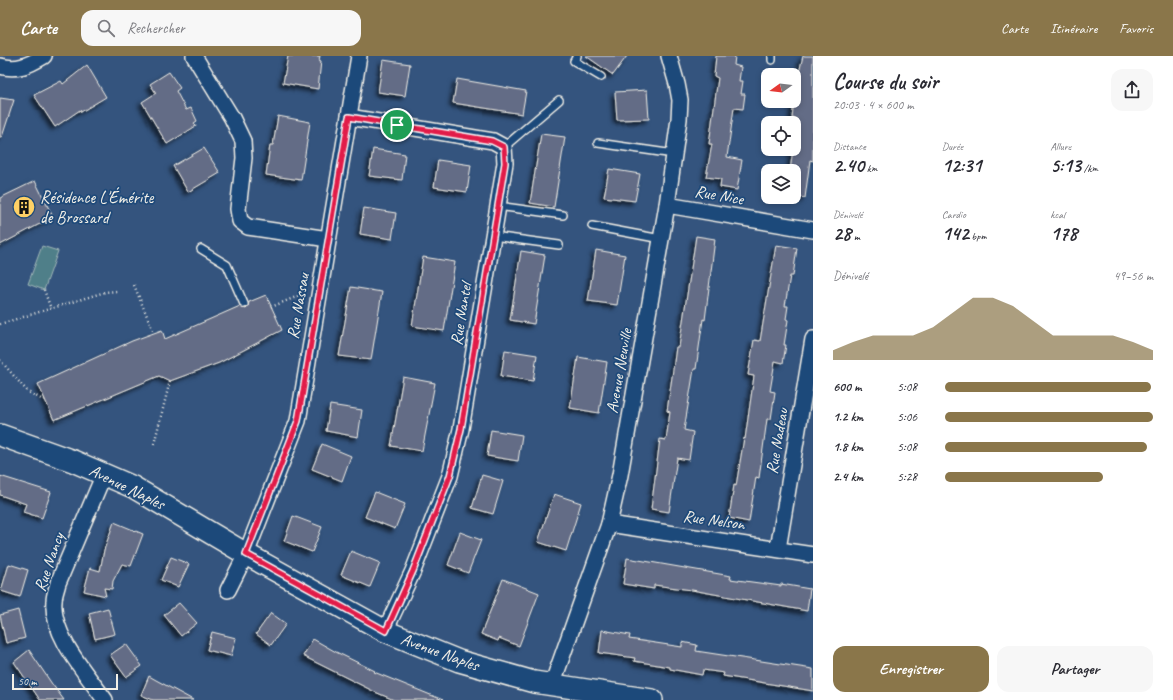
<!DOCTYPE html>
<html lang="fr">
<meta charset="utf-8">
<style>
body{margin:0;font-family:Caveat,sans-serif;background:#f7f7f7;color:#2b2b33;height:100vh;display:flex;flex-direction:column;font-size:15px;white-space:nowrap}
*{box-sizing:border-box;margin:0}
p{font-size:13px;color:#7c7c81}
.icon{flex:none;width:22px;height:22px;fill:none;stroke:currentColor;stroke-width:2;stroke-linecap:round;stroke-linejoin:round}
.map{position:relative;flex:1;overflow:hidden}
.panel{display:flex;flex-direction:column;background:#fff;width:360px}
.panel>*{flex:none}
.needle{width:26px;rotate:255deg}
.tools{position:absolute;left:761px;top:12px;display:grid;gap:8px}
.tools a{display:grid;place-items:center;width:40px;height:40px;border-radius:8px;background:#fff;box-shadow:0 2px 6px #0003;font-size:20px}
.scale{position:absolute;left:12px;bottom:10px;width:106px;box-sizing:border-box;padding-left:4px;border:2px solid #f4f1e8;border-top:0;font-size:11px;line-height:14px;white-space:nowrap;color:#f4f1e8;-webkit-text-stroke:3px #1f4a7a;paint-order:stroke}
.pin{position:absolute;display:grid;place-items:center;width:34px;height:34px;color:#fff;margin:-17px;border:2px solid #fff;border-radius:50%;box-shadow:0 1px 4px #0007}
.round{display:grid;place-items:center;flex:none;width:42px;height:42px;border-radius:12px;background:#f7f7f7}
.overview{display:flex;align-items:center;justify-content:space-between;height:68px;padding:0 20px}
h1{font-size:22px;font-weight:800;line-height:30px}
.stats{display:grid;grid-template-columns:repeat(3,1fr);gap:6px;height:68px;padding:4px 20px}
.stats div{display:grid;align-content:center}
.stats b{font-size:20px;font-weight:800}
.stats small{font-size:11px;font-weight:400}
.stats p{font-size:11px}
.chart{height:112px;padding:8px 20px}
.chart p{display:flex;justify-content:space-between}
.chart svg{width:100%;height:72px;margin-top:4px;fill:#8a764a;opacity:.7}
.primary-button{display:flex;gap:8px;margin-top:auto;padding:8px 20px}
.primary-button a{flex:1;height:46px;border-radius:12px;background:#8a764a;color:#fff;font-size:16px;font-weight:800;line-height:46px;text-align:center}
.primary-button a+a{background:#f7f7f7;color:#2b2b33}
ul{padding:0 20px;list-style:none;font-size:13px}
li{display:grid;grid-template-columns:64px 48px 1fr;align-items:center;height:30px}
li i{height:10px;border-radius:5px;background:#8a764a}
header{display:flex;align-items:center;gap:24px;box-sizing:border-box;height:56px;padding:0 20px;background:#8a764a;color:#fff}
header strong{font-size:19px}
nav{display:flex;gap:22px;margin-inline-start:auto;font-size:14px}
.search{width:280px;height:36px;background:#f7f7f7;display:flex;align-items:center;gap:10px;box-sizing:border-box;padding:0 14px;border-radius:12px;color:#7c7c81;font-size:15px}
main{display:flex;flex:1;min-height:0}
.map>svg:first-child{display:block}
</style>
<header>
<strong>Carte</strong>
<div class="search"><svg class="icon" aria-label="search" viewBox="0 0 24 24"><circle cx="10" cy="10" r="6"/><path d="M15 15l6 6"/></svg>Rechercher</div>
<nav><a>Carte</a><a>Itinéraire</a><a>Favoris</a></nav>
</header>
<main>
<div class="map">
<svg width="813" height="644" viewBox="0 0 813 644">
<defs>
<filter id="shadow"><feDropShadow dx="-3.5" dy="3.5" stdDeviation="2" flood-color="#0009"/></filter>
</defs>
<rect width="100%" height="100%" fill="#34547e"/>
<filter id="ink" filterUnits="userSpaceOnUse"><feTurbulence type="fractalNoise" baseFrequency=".025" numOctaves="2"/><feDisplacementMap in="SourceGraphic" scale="8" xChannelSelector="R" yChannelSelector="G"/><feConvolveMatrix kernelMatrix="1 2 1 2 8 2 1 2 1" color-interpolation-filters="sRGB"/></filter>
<g filter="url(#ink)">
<path fill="#507f89" stroke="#a2b8b8" d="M42,190L58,195L44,234L28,228Z"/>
<g fill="#646c86" stroke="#f4f1e8" filter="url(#shadow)">
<path d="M288,0H320L319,4L321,5L318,33L283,27Z"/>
<path d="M586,0H627L613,19Z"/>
<path d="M716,0H735L734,9L741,11L739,25H743L741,38H745L743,53L734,52L727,101L742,104L737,134L720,131L721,123L706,121L712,88H709L718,22L714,20Z"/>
<path d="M803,0H813V105L810,104L805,142L794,140V115H790L797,63L792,62L794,46V21H798Z"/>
<path d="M383,4L410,8L405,40L378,36Z"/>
<path d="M87,9L106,41L81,56L80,54L55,71L34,39L61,25L63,28Z"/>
<path d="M169,16L180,32L176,35L186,54L191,52L197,65L194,67L196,70L167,88L142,46L156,37L150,28Z"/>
<path d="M457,23L526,35L522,58L453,47Z"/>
<path d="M647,34L649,63L617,64L615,36Z"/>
<path d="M0,42L14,44L2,81H0Z"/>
<path d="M278,60L310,66L301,124L266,119L270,89H273Z"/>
<path d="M541,78L565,81L554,151L530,147Z"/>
<path d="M204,92L220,117L188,136L173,110Z"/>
<path d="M373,93L405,98L402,124L369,120Z"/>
<path d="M438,104L471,109L467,136L434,131Z"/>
<path d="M609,113L640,118L635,145L604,141Z"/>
<path d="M35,125L53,161L0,189V142Z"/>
<path d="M364,152L396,157L392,183L360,178Z"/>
<path d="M696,180L715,183L705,264L703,263L696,313H694L684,374L693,376L689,404L677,402L669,456L651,453L660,383L666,384L670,356L667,355L672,321L676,291H679Z"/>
<path d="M776,189L797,192L793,220H790L785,250H788L786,263L788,264L784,289H786L783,307L775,305L770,335L775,336L771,363H767L759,422L756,421L749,466L729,462L734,429L736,430L744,382L745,383L754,320L748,319L754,284L760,285Z"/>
<path d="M596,194L625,199L617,249L588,245Z"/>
<path d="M521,195L545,199L534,268L510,264Z"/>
<path d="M423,201L455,206L444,275L412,270Z"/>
<path d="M351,231L382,236L371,304L339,300Z"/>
<path d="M266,239L282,274L219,307L170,325L159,320L54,364L38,328L132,285L162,274L165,283L240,250L246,253L248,251L249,246Z"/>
<path d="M505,294L537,299L533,325L501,320Z"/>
<path d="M578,301L607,306L599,357L570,352Z"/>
<path d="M403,321L435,327L422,395L391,390Z"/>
<path d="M330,349L362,354L358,381L326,375Z"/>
<path d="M491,374L522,379L518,405L487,400Z"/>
<path d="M322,388L351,400L342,425L312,413Z"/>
<path d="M482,419L503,425L493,458L472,452Z"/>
<path d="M0,420L51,436L42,462L23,456L26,448L0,439Z"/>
<path d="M375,436L405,448L395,473L365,461Z"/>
<path d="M554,438L581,447L566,495L538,486Z"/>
<path d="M293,460L322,471L312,496L284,485Z"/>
<path d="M114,466L143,478L131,510L122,508L113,525L112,533L104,532L106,540L84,535L90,512L100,515L104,494Z"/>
<path d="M460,476L481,484L468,517L448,509Z"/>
<path d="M351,495L380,507L370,531L341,519Z"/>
<path d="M171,501L189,508L178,531L161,524Z"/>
<path d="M627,502L731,520L730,523L781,530V528L810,533L807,555L692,534L654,529V533L623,528Z"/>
<path d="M9,508L28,514L20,541L1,535Z"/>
<path d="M503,523L539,537L519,590L499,582L498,585L481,578Z"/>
<path d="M179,547L197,567L181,580L164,559Z"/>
<path d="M108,552L115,578L95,583L89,557Z"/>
<path d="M18,554L25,582L6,587L0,559Z"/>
<path d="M271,557L286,568L271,589L256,578Z"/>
<path d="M602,574L630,579L629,583L682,591V586L697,589L696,595L813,613V635L723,620L724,617L703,614L702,619L670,613V611L634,605L635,602L599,597Z"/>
<path d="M212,576L236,582L231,600L207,594Z"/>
<path d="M313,583L336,596L375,615L374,616L443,644H394L375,636L303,600Z"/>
<path d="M126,588L142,610L126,621L110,599Z"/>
<path d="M29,594L52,628L64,644H40L14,606Z"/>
<path d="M149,620L156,624L193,644H153L141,639Z"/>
</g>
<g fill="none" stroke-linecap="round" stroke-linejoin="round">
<g stroke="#f4f1e8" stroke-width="10">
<g id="lane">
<path d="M577,0L574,5L601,21"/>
<path d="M772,4V0"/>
<path d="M598,87L674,98"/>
<path d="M504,91L559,44"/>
<path d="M498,150L563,159"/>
<path d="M592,170L661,183"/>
<path d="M493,180L559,189"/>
<path d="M201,193L227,209L244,248"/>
</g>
</g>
<g stroke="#f4f1e8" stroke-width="18">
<g id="street">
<path d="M194,0L232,62L243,85L244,102L238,153L240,165L248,171L328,183"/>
<path d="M0,10C17,15 29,9 44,0"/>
<path d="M349,61L493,85L504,91L505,107L498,150L461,373L450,420L413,515L385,575"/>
<path d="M667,149L813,174"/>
<path d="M104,418L58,527C57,532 54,539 54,545C51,579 86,617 105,644"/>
<path d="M609,468L813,499"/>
<path d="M778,493L813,283"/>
<path d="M228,534L246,498L298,365L359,0"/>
<path d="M552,629L609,468L620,419L667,149L679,63L680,44L677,28L669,0"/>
</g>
</g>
<g stroke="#f4f1e8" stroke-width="24">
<path id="secondary" d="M0,379L73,405L133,431L246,498L385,575L459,605L534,626L652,644"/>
</g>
<g stroke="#f4f1e8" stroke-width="2.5" stroke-dasharray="1 3" stroke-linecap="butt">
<path d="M134,229L154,277"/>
<path d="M44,234L51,253"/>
<path d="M271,251L306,237"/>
<path d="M0,268L105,236L117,235"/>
<path d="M0,304L28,336L47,346"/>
<path d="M154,388L170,325"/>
</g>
<use href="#lane" stroke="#1f4a7a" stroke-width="7"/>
<use href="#street" stroke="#1f4a7a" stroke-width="15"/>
<use href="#secondary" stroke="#1f4a7a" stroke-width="21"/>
</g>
</g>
<g fill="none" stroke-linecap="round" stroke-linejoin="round" filter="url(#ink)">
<g stroke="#fff" stroke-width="8">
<path id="route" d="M349,61L492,85L504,91L505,107L498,150L461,373L450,420L413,515L386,575L246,498L298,365Z"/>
</g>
<use href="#route" stroke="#e11d48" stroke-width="5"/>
</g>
<defs>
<g id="building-disc" transform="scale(1.15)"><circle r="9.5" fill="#ffd166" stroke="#1f4a7a"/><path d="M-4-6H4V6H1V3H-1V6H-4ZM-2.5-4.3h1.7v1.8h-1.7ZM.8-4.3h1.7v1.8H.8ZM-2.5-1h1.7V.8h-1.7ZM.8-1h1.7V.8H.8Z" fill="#111"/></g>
</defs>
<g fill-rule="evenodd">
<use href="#building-disc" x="24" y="151"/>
</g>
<g text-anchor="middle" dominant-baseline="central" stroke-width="3.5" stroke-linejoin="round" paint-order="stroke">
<g font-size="17" fill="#f4f1e8" stroke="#1f4a7a">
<text transform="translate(719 139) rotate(10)">Rue Nice</text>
<text transform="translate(298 250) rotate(-80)">Rue Nassau</text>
<text transform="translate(461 258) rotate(-81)">Rue Nantel</text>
<text transform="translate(619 315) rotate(-80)">Avenue Neuville</text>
<text transform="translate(777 385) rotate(-80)">Rue Nadeau</text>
<text transform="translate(127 431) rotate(26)">Avenue Naples</text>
<text transform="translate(714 464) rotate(8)">Rue Nelson</text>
<text transform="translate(49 506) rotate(-71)">Rue Nancy</text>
<text transform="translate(440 596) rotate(20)">Avenue Naples</text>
</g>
<g font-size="17" fill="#f4f1e8" stroke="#1f4a7a" text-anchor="start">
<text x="40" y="141">Résidence L'Émérite<tspan x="40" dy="20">de Brossard</tspan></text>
</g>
</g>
</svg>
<div class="tools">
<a><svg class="needle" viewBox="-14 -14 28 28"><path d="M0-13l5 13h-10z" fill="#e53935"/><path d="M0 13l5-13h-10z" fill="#7c7c81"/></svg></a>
<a><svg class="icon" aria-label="locate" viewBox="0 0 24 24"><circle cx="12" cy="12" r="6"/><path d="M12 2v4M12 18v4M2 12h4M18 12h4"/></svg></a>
<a><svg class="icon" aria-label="layers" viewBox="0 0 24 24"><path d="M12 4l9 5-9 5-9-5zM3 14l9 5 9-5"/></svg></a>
</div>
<div class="scale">50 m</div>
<div class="pin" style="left:397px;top:69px;background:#1e9e55"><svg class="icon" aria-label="arrive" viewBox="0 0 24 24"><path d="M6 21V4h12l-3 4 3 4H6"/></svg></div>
</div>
<section class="panel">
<div class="overview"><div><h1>Course du soir</h1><p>20:03 · 4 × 600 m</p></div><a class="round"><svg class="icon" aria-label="share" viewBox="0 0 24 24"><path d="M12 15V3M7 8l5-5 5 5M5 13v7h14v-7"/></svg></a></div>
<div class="stats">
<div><p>Distance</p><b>2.40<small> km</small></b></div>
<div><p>Durée</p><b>12:31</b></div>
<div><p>Allure</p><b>5:13<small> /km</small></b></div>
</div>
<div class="stats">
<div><p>Dénivelé</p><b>28<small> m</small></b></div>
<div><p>Cardio</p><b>142<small> bpm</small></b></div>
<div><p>kcal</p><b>178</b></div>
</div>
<div class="chart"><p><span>Dénivelé</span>49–56 m</p>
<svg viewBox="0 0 160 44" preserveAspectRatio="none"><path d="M0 44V38L10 33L20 29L30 29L40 29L50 24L60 15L70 6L80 6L90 11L100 20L110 29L120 29L130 29L140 29L150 33L160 38V44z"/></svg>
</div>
<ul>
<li><b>600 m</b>5:08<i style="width:99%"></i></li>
<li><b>1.2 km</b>5:06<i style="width:100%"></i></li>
<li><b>1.8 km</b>5:08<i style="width:97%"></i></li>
<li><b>2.4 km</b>5:28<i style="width:76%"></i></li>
</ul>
<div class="primary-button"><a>Enregistrer</a><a>Partager</a></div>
</section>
</main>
